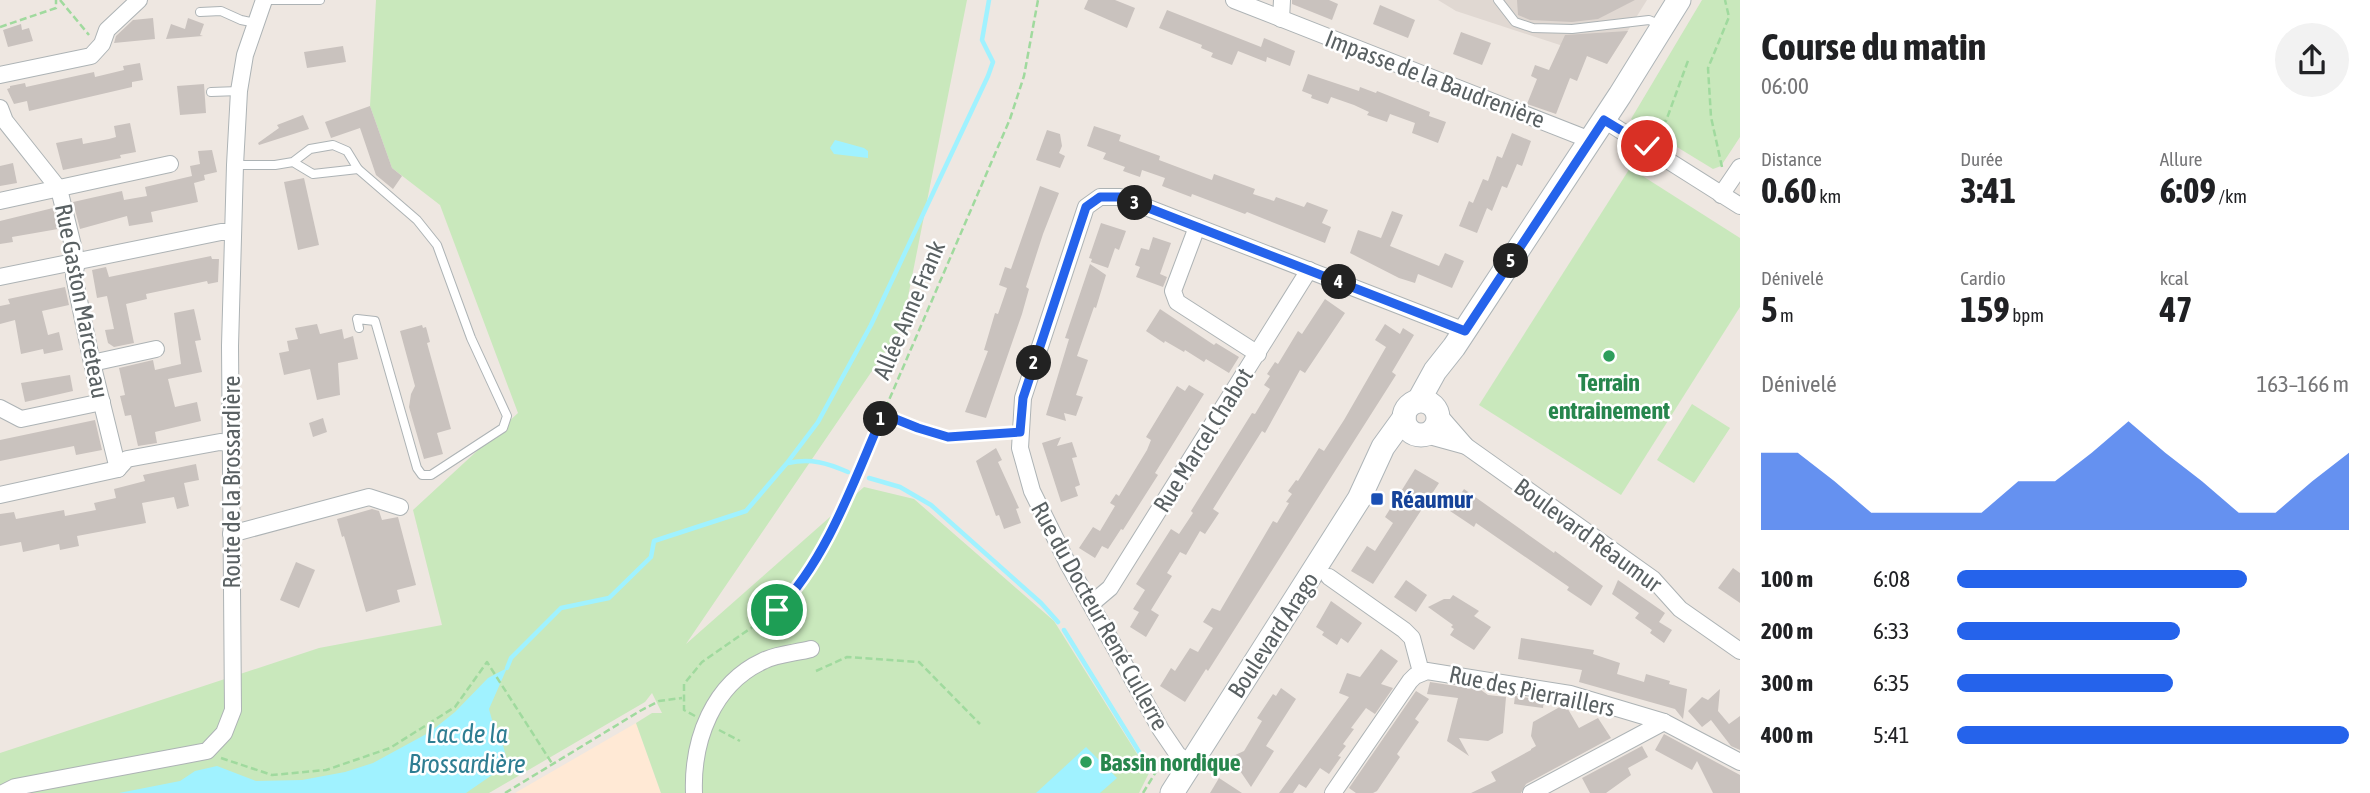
<!DOCTYPE html>
<html lang="fr">
<meta charset="utf-8">
<style>
body{margin:0;font-family:"Asap Condensed",sans-serif;background:#f2f2f2;color:#202124;height:100vh;display:flex;flex-direction:column;font-size:26px;white-space:nowrap}
*{box-sizing:border-box;margin:0}
p{font-size:23px;color:#757577}
.icon{flex:none;width:38px;height:38px;fill:none;stroke:currentColor;stroke-width:2;stroke-linecap:round;stroke-linejoin:round}
.map{position:relative;flex:1;overflow:hidden}
.side{display:flex;flex-direction:column;background:#fff;width:630px}
.side>*{flex:none}
.pin{position:absolute;display:grid;place-items:center;width:60px;height:60px;color:#fff;margin:-30px;border:4px solid #fff;border-radius:50%;box-shadow:0 2px 7px #0007}
.km{position:absolute;width:35px;height:35px;margin:-18px;border-radius:50%;background:#222;color:#fff;font-size:19px;line-height:35px;text-align:center}
.round{display:grid;place-items:center;flex:none;width:74px;height:74px;border-radius:37px;background:#f2f2f2}
.summary{display:flex;align-items:center;justify-content:space-between;height:119px;padding:0 21px}
h1{font-size:38px;font-weight:700;line-height:52px}
.stats{display:grid;grid-template-columns:repeat(3,1fr);gap:10px;height:119px;padding:7px 21px}
.stats div{display:grid;align-content:center}
.stats b{font-size:35px;font-weight:700}
.stats small{font-size:19px;font-weight:400}
.stats p{font-size:19px}
.chart{height:196px;padding:14px 21px}
.chart p{display:flex;justify-content:space-between}
.chart svg{width:100%;height:126px;margin-top:7px;fill:#2563eb;opacity:.7}
ul{padding:0 21px;list-style:none;font-size:23px}
li{display:grid;grid-template-columns:112px 84px 1fr;align-items:center;height:52px}
li i{height:18px;border-radius:9px;background:#2563eb}
main{display:flex;flex:1;min-height:0}
.map>svg:first-child{display:block}
</style>
<main>
<div class="map">
<svg width="1740" height="793" viewBox="0 0 1740 793">
<rect width="100%" height="100%" fill="#eee7e1"/>
<path fill="#ffe9d5" d="M636,723L661,793H515Z"/>
<path fill="#e0d8d2" d="M1438,0H1647L1607,64L1560,45L1456,11Z"/>
<g fill="#c9e8bc">
<path d="M376,0H967L902,327L686,644L864,487L914,499L1054,621L1149,773L1139,793H661L636,723L652,713H662L652,693L645,702L489,793H0V753L319,648L442,625L413,510L518,413L440,205L392,168L370,106Z"/>
<path d="M1702,0H1740V137L1721,166L1713,169L1631,119Z"/>
<path d="M1630,168L1740,238V307L1621,495L1479,405Z"/>
<path d="M1692,404L1730,428L1694,483L1657,460Z"/>
</g>
<g fill="#a0f2ff">
<path d="M835,140L864,148L868,151V158L834,154L830,148Z"/>
<path d="M507,668L489,709L492,720L501,738L508,764L466,793H119L180,781L195,771L217,766L256,781L302,780L345,772L373,763L430,732L455,712L488,678Z"/>
<path d="M1086,747L1117,778L1100,793H1036Z"/>
</g>
<g fill="none" stroke-linecap="round" stroke-linejoin="round">
<g stroke="#a0f2ff" stroke-width="4.5">
<path d="M788,463C811,458 827,463 848,472"/>
<path d="M869,478L900,487L931,505L1041,603L1058,622"/>
<path d="M1064,630L1149,768"/>
<path d="M507,668L511,658L561,608L609,598L651,557L654,541L746,511L787,463L818,422L871,325L988,76L993,62L982,40L989,0"/>
</g>
</g>
<g fill="#c9c2be">
<path d="M1088,0H1115L1135,8L1127,28L1084,9Z"/>
<path d="M1292,0H1329L1338,4L1332,20L1292,4Z"/>
<path d="M1517,0H1635L1598,19L1572,22L1530,20L1518,15Z"/>
<path d="M1380,5L1415,20L1408,38L1373,24Z"/>
<path d="M1167,10L1261,47L1264,38L1295,51L1290,66L1267,57L1266,62L1238,51L1232,65L1211,57L1213,53L1201,48L1202,45L1159,28Z"/>
<path d="M153,18L155,39L114,43L116,36L133,20Z"/>
<path d="M188,18L204,24L200,35L203,36L166,39L171,24L185,29Z"/>
<path d="M21,24L22,30L29,28L33,41L8,47L3,30Z"/>
<path d="M1628,31L1607,64L1587,56L1577,81L1570,78L1556,114L1527,104L1537,79L1531,76L1535,65L1549,70L1565,35Z"/>
<path d="M1461,32L1491,43L1482,65L1453,54Z"/>
<path d="M343,46L346,62L307,68L304,52Z"/>
<path d="M140,63L143,80L132,82V87L29,111L27,101L14,104L7,89L10,88V86L25,83L26,87L94,72L95,77L124,70L123,66Z"/>
<path d="M1308,74L1359,91L1360,87L1376,93L1377,91L1430,112L1429,116L1446,122L1438,143L1412,133L1415,123L1390,114L1387,122L1367,115L1369,112L1354,105L1331,97L1328,104L1311,98L1312,95L1302,91Z"/>
<path d="M204,84L206,113L180,115L177,86Z"/>
<path d="M370,106L392,168L402,176L393,189L376,175L360,128L331,138L325,122Z"/>
<path d="M303,115L309,129L259,145L258,143L279,128L277,125Z"/>
<path d="M130,123L136,152L120,155L121,158L63,170L56,143L82,138L83,144L109,139L116,137L114,126Z"/>
<path d="M1094,126L1121,135L1119,141L1160,156L1159,160L1212,180L1214,174L1255,189L1253,194L1274,201L1276,197L1304,207L1307,202L1328,210L1322,223L1331,227L1325,243L1247,212L1245,214L1192,194L1191,197L1162,186L1165,178L1142,170L1140,177L1123,171L1125,167L1103,159L1106,153L1087,146Z"/>
<path d="M1047,130L1060,134L1062,146L1059,153L1065,156L1060,168L1036,160Z"/>
<path d="M1512,133L1531,141L1522,166L1517,164L1507,188L1502,186L1492,211L1487,208L1477,233L1459,226L1469,201L1473,203L1483,179L1488,181L1497,156L1502,158Z"/>
<path d="M212,150L217,172L204,175L205,180L194,183L198,202L151,212L153,222L129,226L127,216L80,229L73,202L122,191L124,200L147,196L145,187L192,176L190,166L200,164L198,151Z"/>
<path d="M13,163L17,183L0,186V166Z"/>
<path d="M304,178L319,245L298,250L284,182Z"/>
<path d="M1040,186L1059,193L1043,234L1026,287L1029,289L1022,314L986,418L965,412L988,351L984,350L995,313L998,314L1007,288L999,285L1005,267L1011,269Z"/>
<path d="M53,208L58,229L12,237L13,242L0,244V221Z"/>
<path d="M1392,211L1403,215L1390,246L1439,266L1445,253L1464,261L1452,288L1418,274L1415,283L1399,278L1350,253L1358,230L1381,238Z"/>
<path d="M1101,223L1126,231L1119,250L1115,248L1108,268L1091,262L1092,259L1089,258Z"/>
<path d="M1153,237L1171,243L1160,274L1167,277L1163,287L1136,277L1140,267L1135,265L1141,248L1149,250Z"/>
<path d="M211,256L212,259H219L218,282L208,284L207,281L146,294L147,299L126,304L134,343L114,347L108,343L105,330L114,329L107,296L97,298L92,270L106,267L109,277Z"/>
<path d="M1090,264L1106,275L1096,308L1094,307L1077,356L1088,360L1076,395L1083,397L1076,416L1064,413L1066,421L1046,415L1069,339L1065,338Z"/>
<path d="M65,287L69,305L42,311L48,335L59,332L63,350L44,354L43,349L21,354L15,320L0,324V306L10,304L8,299Z"/>
<path d="M1325,299L1345,313L1305,373L1300,370L1265,433L1262,431L1213,509L1219,513L1205,534L1200,531L1186,555L1180,552L1167,573L1172,576L1151,610L1159,615L1146,637L1130,627L1139,612L1133,609L1145,590L1136,584L1171,529L1179,534L1193,513L1191,511L1252,413L1255,414L1270,389L1264,385L1270,376L1267,374L1275,362L1278,364L1298,331L1302,334Z"/>
<path d="M194,309L201,340L195,341L202,372L168,379L175,407L197,402L201,421L155,432L157,443L138,446L131,415L125,416L120,396L125,395L119,368L153,360L155,370L181,364L174,313Z"/>
<path d="M1160,309L1214,345L1216,343L1239,357L1229,373L1206,359L1204,362L1185,350L1184,352L1165,341L1164,343L1146,331Z"/>
<path d="M317,324L320,334L342,329L344,339L353,336L358,359L338,363L340,395L317,400L310,369L284,375L279,353L289,351L287,341L298,339L295,328Z"/>
<path d="M1385,324L1400,334L1403,328L1414,335L1392,372L1396,375L1208,671L1206,669L1185,702L1160,686L1171,668L1175,671L1190,648L1198,652L1213,628L1203,622L1212,608L1220,611L1273,521L1277,523L1289,503L1286,502L1292,494L1288,491L1296,480L1298,481L1319,448L1324,451L1344,420L1386,347L1375,340Z"/>
<path d="M422,325L423,328L426,327L430,342L427,343L451,429L437,433L443,454L424,459L409,407L411,394L415,386L400,331Z"/>
<path d="M70,375L73,391L25,402L21,383Z"/>
<path d="M1189,385L1204,394L1155,473L1158,475L1123,530L1121,529L1108,549L1102,546L1095,558L1079,548L1093,527L1100,531L1115,506L1110,503L1116,494L1119,496L1147,450L1151,440L1146,437L1177,386L1185,391Z"/>
<path d="M323,418L327,432L313,437L309,423Z"/>
<path d="M95,420L102,450L76,455L74,446L0,461V440Z"/>
<path d="M1061,437L1057,446L1072,442L1077,457L1072,458L1080,485L1075,487L1078,496L1061,502L1042,443Z"/>
<path d="M996,448L1002,460L998,462L1019,508L1016,509L1021,523L1004,529L999,515L996,516L976,461Z"/>
<path d="M196,464L199,480L184,483L189,506L177,509L174,497L142,503L146,523L77,536L79,546L60,550L59,544L23,552L21,542L0,546V514L14,512L16,519L64,510L65,516L96,510L94,503L116,498L114,489L145,481L143,475Z"/>
<path d="M1415,469L1439,483L1373,584L1351,571L1367,546L1375,551L1393,523L1385,517Z"/>
<path d="M1464,489L1554,553L1555,551L1603,586L1591,606L1567,590L1569,587L1476,523L1474,527L1450,511Z"/>
<path d="M372,509L379,511L382,520L398,517L416,585L397,590L400,602L366,612L344,536L342,537L337,519Z"/>
<path d="M296,562L315,570L299,608L280,600Z"/>
<path d="M1733,568L1740,573V603L1718,588Z"/>
<path d="M1406,580L1427,595L1416,612L1394,597Z"/>
<path d="M1618,580L1665,613L1659,622L1672,630L1664,643L1650,633L1652,630L1635,618L1639,613L1612,594Z"/>
<path d="M1453,595L1479,611L1474,616L1491,627L1474,650L1450,635L1454,629L1451,627L1453,625L1428,607L1444,599H1450Z"/>
<path d="M1331,601L1362,623L1348,643L1341,638L1337,645L1322,635L1324,632L1316,627Z"/>
<path d="M1521,638L1594,650L1593,654L1620,663L1617,674L1644,682L1646,674L1670,681L1669,684L1687,689L1683,719L1675,709L1579,682L1582,670L1518,659Z"/>
<path d="M1381,649L1398,661L1381,684L1393,688L1375,714L1366,708L1351,728L1354,729L1343,744L1346,746L1338,756L1341,757L1329,774L1320,768L1306,788L1299,784L1293,793H1279L1349,697L1339,693L1347,673L1360,677Z"/>
<path d="M1430,682L1481,690L1488,695L1506,697L1503,733L1488,741L1459,738L1469,756L1447,741L1458,698L1427,694Z"/>
<path d="M1281,688L1296,699L1266,746L1274,751L1251,787L1232,759L1233,756L1244,751L1262,721L1257,718L1273,694L1276,696Z"/>
<path d="M1720,689L1718,711L1729,724L1740,716V750L1731,746L1711,720L1702,727L1688,711L1702,697L1708,700Z"/>
<path d="M1416,691L1429,699L1415,719L1419,722L1397,754L1400,757L1377,791L1373,793H1356L1349,788Z"/>
<path d="M1515,696L1544,700L1543,708L1514,704Z"/>
<path d="M1565,704L1579,728L1598,718L1611,738L1526,784L1521,793H1471L1496,781L1491,772L1531,750V749L1536,746L1531,736L1533,722Z"/>
<path d="M1664,734L1740,775V793H1713L1697,761L1692,770L1655,750Z"/>
<path d="M1642,746L1648,757L1628,768L1631,775L1606,793H1590L1582,778Z"/>
<path d="M1219,778L1242,793H1210Z"/>
</g>
<g fill="none" stroke-linecap="round" stroke-linejoin="round">
<g stroke="#adb3b5" stroke-width="10">
<g id="lane">
<path d="M264,0H320"/>
<path d="M1498,0L1515,22L1533,28L1572,29L1649,20L1661,25"/>
<path d="M200,12L221,11L241,20L256,23"/>
<path d="M211,92L239,91"/>
<path d="M235,165H275L293,162L310,149L333,145L347,151L358,169L313,174L293,162"/>
<path d="M358,169L417,220L437,245L471,338L507,416L503,428L431,475H422L417,468L375,321L357,319L359,328"/>
</g>
</g>
<g stroke="#adb3b5" stroke-width="18">
<g id="street">
<path d="M1234,0L1590,140"/>
<path d="M1281,19L1282,0"/>
<path d="M0,75L91,56L102,44L107,30L139,0"/>
<path d="M0,108L5,121L59,189L77,262L74,276L92,363L118,469"/>
<path d="M1604,120L1740,206"/>
<path d="M1721,195L1740,167"/>
<path d="M0,201L170,164"/>
<path d="M1197,227L1173,291L1177,302L1258,354"/>
<path d="M0,277L221,232H233"/>
<path d="M92,363L156,349"/>
<path d="M0,408L21,419L102,402"/>
<path d="M1439,415L1466,446L1653,579L1680,609L1740,651"/>
<path d="M1426,435L1466,446"/>
<path d="M0,495L118,469L127,459L220,442L230,443"/>
<path d="M231,534L369,497L400,507"/>
<path d="M1329,577L1404,630L1412,638L1421,672"/>
<path d="M1091,604L1110,588L1309,270"/>
<path d="M1190,763L1178,755L1161,730L1067,562L1032,491L1020,448L1023,398L1086,207L1100,197H1120L1465,331"/>
<path d="M3,793L15,787L207,751L224,733L233,710L230,346L235,165L239,91L245,55L264,0"/>
<path d="M694,793C692,740 713,684 763,661C777,654 796,653 811,649"/>
<path d="M1333,793L1410,681L1415,676L1427,671L1570,694L1664,722L1740,762"/>
<path d="M1531,793L1664,722"/>
</g>
</g>
<g stroke="#aeb5b8" stroke-width="25">
<g id="secondary">
<path d="M1419,400L1435,371L1454,347L1620,95L1679,0"/>
<circle cx="1421" cy="418" r="17"/>
<path d="M1172,793L1359,499L1383,447L1404,418"/>
</g>
</g>
<g stroke="#a0da9e" stroke-width="2.5" stroke-dasharray="7 3.5" stroke-linecap="butt">
<path d="M60,0L89,35"/>
<path d="M0,27L56,8V0"/>
<path d="M1639,122L1666,121L1689,58"/>
<path d="M1722,167L1711,117L1708,68L1729,17L1725,0"/>
<path d="M883,413L918,428L948,437L1005,433"/>
<path d="M816,671L847,657L919,662L980,724"/>
<path d="M695,716L684,710V684L702,662L777,610L795,591L811,568L852,486L1010,119L1024,76L1038,0"/>
<path d="M719,730L740,741"/>
<path d="M221,758L272,775L326,770L390,748L455,707L487,662L553,765"/>
<path d="M505,793L640,711L659,701L682,698"/>
<path d="M1143,793L1163,760"/>
</g>
<use href="#lane" stroke="#fff" stroke-width="8"/>
<use href="#street" stroke="#fff" stroke-width="16"/>
<use href="#secondary" stroke="#fff" stroke-width="23"/>
</g>
<g fill="none" stroke-linecap="round" stroke-linejoin="round">
<g stroke="#fff" stroke-width="14">
<path id="route" d="M777,610C827,560 855,478 883,414L918,428L948,437L1020,432L1023,398L1086,207L1100,197H1120L1465,331L1604,120L1647,146"/>
</g>
<use href="#route" stroke="#2563eb" stroke-width="9"/>
</g>
<g fill="#2e9e5b" stroke="#fff" stroke-width="2.5">
<circle cx="1609" cy="356" r="7"/>
<circle cx="1086" cy="762" r="7"/>
</g>
<rect fill="#1a4fb4" stroke="#fff" stroke-width="2.5" x="1370" y="492" width="14" height="14" rx="3.5"/>
<g text-anchor="middle" dominant-baseline="central" stroke-width="5" stroke-linejoin="round" paint-order="stroke">
<g font-size="24" fill="#5a6163" stroke="#fff">
<text transform="translate(1435 79) rotate(21)">Impasse de la Baudrenière</text>
<text transform="translate(82 301) rotate(79)">Rue Gaston Marceteau</text>
<text transform="translate(909 310) rotate(-67)">Allée Anne Frank</text>
<text transform="translate(1203 440) rotate(-58)">Rue Marcel Chabot</text>
<text transform="translate(231 482) rotate(-90)">Route de la Brossardière</text>
<text transform="translate(1588 535) rotate(36)">Boulevard Réaumur</text>
<text transform="translate(1100 616) rotate(61)">Rue du Docteur René Cullerre</text>
<text transform="translate(1273 635) rotate(-57)">Boulevard Arago</text>
<text transform="translate(1532 691) rotate(12)">Rue des Pierraillers</text>
</g>
<g font-size="24" font-weight="bold" fill="#27864d" stroke="#fff">
<text x="1609" y="382">Terrain<tspan x="1609" dy="28">entrainement</tspan></text>
<text x="1100" y="762" text-anchor="start">Bassin nordique</text>
</g>
<g font-size="24" font-weight="bold" fill="#164399" stroke="#fff" text-anchor="start">
<text x="1391" y="499">Réaumur</text>
</g>
<g font-size="26" font-style="italic" fill="#2e7d92" stroke="#fff">
<text x="467" y="734">Lac de la<tspan x="467" dy="30">Brossardière</tspan></text>
</g>
</g>
</svg>
<div class="pin" style="left:777px;top:610px;background:#1e9e55"><svg class="icon" aria-label="arrive" viewBox="0 0 24 24"><path d="M6 21V4h12l-3 4 3 4H6"/></svg></div>
<div class="pin" style="left:1647px;top:146px;background:#d93025"><svg class="icon" aria-label="check" viewBox="0 0 24 24"><path d="M5 12l5 5 9-10"/></svg></div>
<b class="km" style="left:881px;top:419px">1</b>
<b class="km" style="left:1034px;top:363px">2</b>
<b class="km" style="left:1135px;top:203px">3</b>
<b class="km" style="left:1339px;top:282px">4</b>
<b class="km" style="left:1511px;top:261px">5</b>
</div>
<section class="side">
<div class="summary"><div><h1>Course du matin</h1><p>06:00</p></div><a class="round"><svg class="icon" aria-label="share" viewBox="0 0 24 24"><path d="M12 15V3M7 8l5-5 5 5M5 13v7h14v-7"/></svg></a></div>
<div class="stats">
<div><p>Distance</p><b>0.60<small> km</small></b></div>
<div><p>Durée</p><b>3:41</b></div>
<div><p>Allure</p><b>6:09<small> /km</small></b></div>
</div>
<div class="stats">
<div><p>Dénivelé</p><b>5<small> m</small></b></div>
<div><p>Cardio</p><b>159<small> bpm</small></b></div>
<div><p>kcal</p><b>47</b></div>
</div>
<div class="chart"><p><span>Dénivelé</span>163–166 m</p>
<svg viewBox="0 0 160 44" preserveAspectRatio="none"><path d="M0 44V17L10 17L20 27L30 38L40 38L50 38L60 38L70 27L80 27L90 17L100 6L110 17L120 27L130 38L140 38L150 27L160 17V44z"/></svg>
</div>
<ul>
<li><b>100 m</b>6:08<i style="width:74%"></i></li>
<li><b>200 m</b>6:33<i style="width:57%"></i></li>
<li><b>300 m</b>6:35<i style="width:55%"></i></li>
<li><b>400 m</b>5:41<i style="width:100%"></i></li>
</ul>
</section>
</main>
